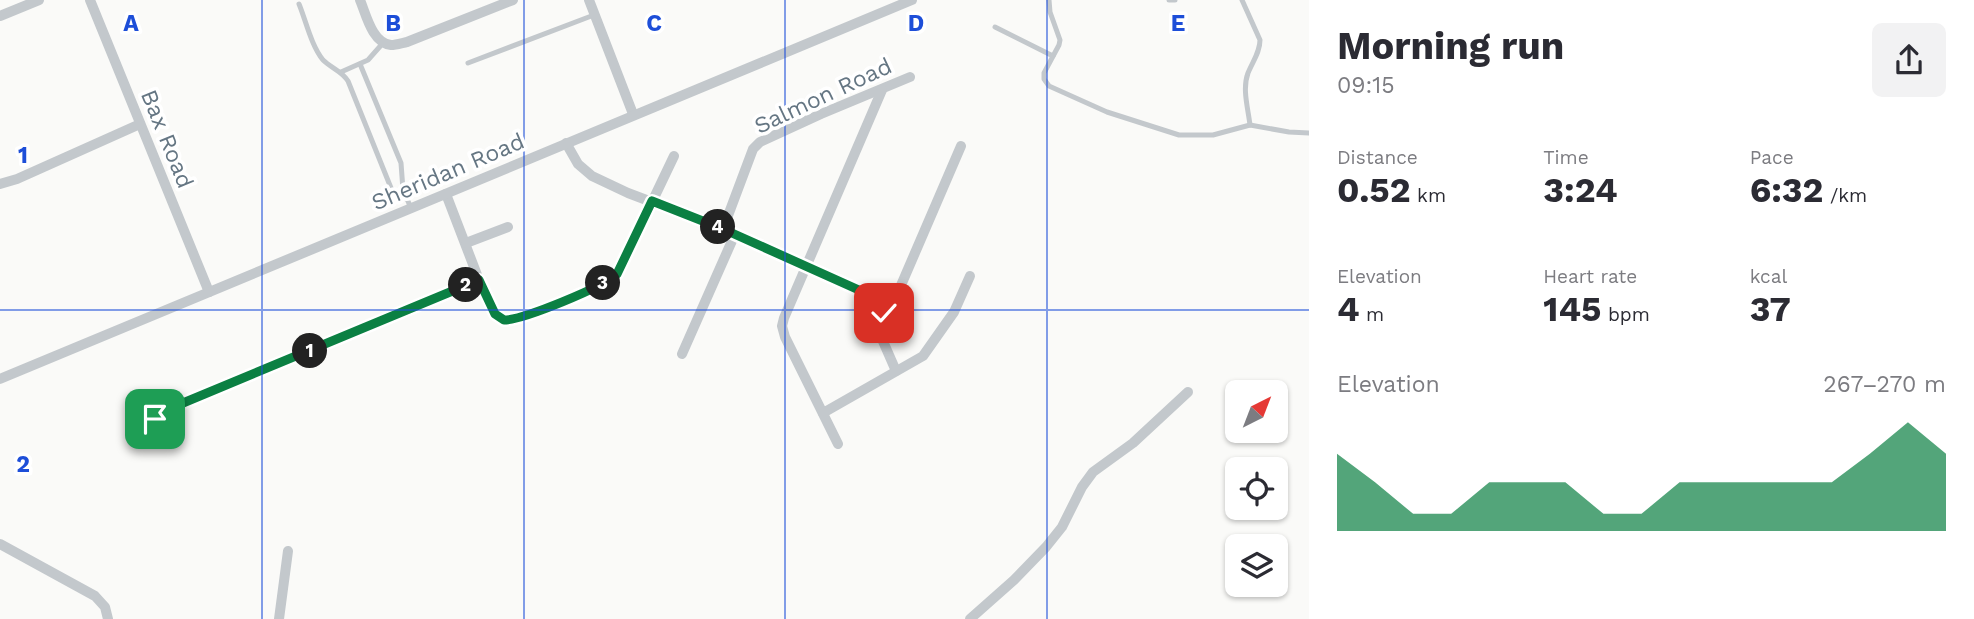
<!DOCTYPE html>
<meta charset="utf-8">
<style>
body{margin:0;font-family:"Work Sans",sans-serif;background:#f2f2f3;color:#2b2b33;height:100vh;display:flex;flex-direction:column;font-size:26px;white-space:nowrap}
*{box-sizing:border-box;margin:0}
p{font-size:23px;color:#7c7c81}
.icon{flex:none;width:38px;height:38px;fill:none;stroke:currentColor;stroke-width:2;stroke-linecap:round;stroke-linejoin:round}
.map{position:relative;flex:1;overflow:hidden}
.details{display:flex;flex-direction:column;background:#fff;width:665px}
.details>*{flex:none}
.needle{width:46px;rotate:42deg}
.controls{position:absolute;left:1225px;top:380px;display:grid;gap:14px}
.controls a{display:grid;place-items:center;width:63px;height:63px;border-radius:10px;background:#fff;box-shadow:0 2px 5px #0004;font-size:35px}
.pin{position:absolute;display:grid;place-items:center;width:60px;height:60px;color:#fff;margin:-30px;border-radius:14px;box-shadow:0 4px 10px #0006}
.km{position:absolute;width:35px;height:35px;margin:-18px;border-radius:50%;background:#222;color:#fff;font-size:19px;line-height:35px;text-align:center}
.round{display:grid;place-items:center;flex:none;width:74px;height:74px;border-radius:10px;background:#f2f2f3}
.summary{display:flex;align-items:center;justify-content:space-between;height:119px;padding:0 28px}
h1{font-size:38px;font-weight:700;line-height:52px}
.stats{display:grid;grid-template-columns:repeat(3,1fr);gap:10px;height:119px;padding:7px 28px}
.stats div{display:grid;align-content:center}
.stats b{font-size:35px;font-weight:700}
.stats small{font-size:19px;font-weight:400}
.stats p{font-size:19px}
.chart{height:196px;padding:14px 28px}
.chart p{display:flex;justify-content:space-between}
.chart svg{width:100%;height:126px;margin-top:7px;fill:#0b8043;opacity:.7}
main{display:flex;flex:1;min-height:0}
.map>svg:first-child{display:block}
</style>
<main>
<div class="map">
<svg width="1309" height="619" viewBox="0 0 1309 619">
<rect width="100%" height="100%" fill="#fafaf8"/>
<g fill="none" stroke-linecap="round" stroke-linejoin="round">
<g stroke="#c3c8cc" stroke-width="5">
<path d="M1049,0L1050,12L1060,40L1059,45L1044,73V79L1049,86L1107,112L1179,135H1213L1250,125L1289,132L1309,133"/>
<path d="M1169,0H1175"/>
<path d="M1242,0L1260,40C1260,52 1253,61 1248,73C1242,89 1248,108 1250,125"/>
<path d="M299,4C306,21 311,45 323,60C331,68 342,71 348,81L391,188L395,193L403,190"/>
<path d="M995,27L1053,56"/>
<path d="M468,63L594,15"/>
<path d="M360,64L401,163L403,190L411,208"/>
<path d="M341,72L368,60L383,43"/>
</g>
<g stroke="#c3c8cc" stroke-width="10">
<path d="M90,0L209,292"/>
<path d="M360,0C366,14 372,43 391,45C396,45 402,43 407,42L513,0"/>
<path d="M589,0L633,114"/>
<path d="M0,16L39,0"/>
<path d="M566,143L578,164L592,176L628,193L723,229L890,304"/>
<path d="M0,184L17,179L140,124"/>
<path d="M446,194L479,280"/>
<path d="M723,229L753,149L760,142L821,114L910,77"/>
<path d="M466,243L508,227"/>
<path d="M682,354L735,234"/>
<path d="M896,371L882,339L879,326L884,313L899,290L961,146"/>
<path d="M0,379L912,0"/>
<path d="M823,413L923,356L954,312L970,276"/>
<path d="M141,432L165,412L183,403L479,280C484,291 490,317 504,320C515,322 599,287 611,279C616,276 618,272 621,267L674,156"/>
<path d="M838,444L785,337L782,326L784,318L882,90"/>
<path d="M0,544L95,596L105,607L108,619"/>
<path d="M279,619L288,551"/>
<path d="M970,619L1014,580L1046,547L1062,527L1082,487L1093,472L1133,443L1188,392"/>
</g>
</g>
<g fill="none" stroke-linecap="round" stroke-linejoin="round">
<g stroke="#fff" stroke-width="14">
<path id="route" d="M155,419L183,403L479,280L495,314L504,320C523,320 603,287 617,274L652,201L723,229L890,304L884,313"/>
</g>
<use href="#route" stroke="#0b8043" stroke-width="9"/>
</g>
<path fill="none" stroke="#1d4ed8" stroke-width="2" stroke-opacity="0.55" d="M262,0V619M524,0V619M785,0V619M1047,0V619M0,310H1309"/>
<g text-anchor="middle" dominant-baseline="central" stroke-width="7" stroke-linejoin="round" paint-order="stroke">
<g font-size="23" fill="#657683" stroke="#fff">
<text transform="translate(823 96) rotate(-25)">Salmon Road</text>
<text transform="translate(167 139) rotate(68)">Bax Road</text>
<text transform="translate(448 172) rotate(-23)">Sheridan Road</text>
</g>
</g>
<g font-size="23" text-anchor="middle" font-weight="bold" fill="#1d4ed8" stroke="#fff" stroke-width="7" stroke-linejoin="round" paint-order="stroke">
<text x="131" y="31">A</text>
<text x="393" y="31">B</text>
<text x="654" y="31">C</text>
<text x="916" y="31">D</text>
<text x="1178" y="31">E</text>
<text x="23" y="163">1</text>
<text x="23" y="472">2</text>
</g>
</svg>
<div class="controls">
<a><svg class="needle" viewBox="-14 -14 28 28"><path d="M0-13l5 13h-10z" fill="#e53935"/><path d="M0 13l5-13h-10z" fill="#7c7c81"/></svg></a>
<a><svg class="icon" aria-label="locate" viewBox="0 0 24 24"><circle cx="12" cy="12" r="6"/><path d="M12 2v4M12 18v4M2 12h4M18 12h4"/></svg></a>
<a><svg class="icon" aria-label="layers" viewBox="0 0 24 24"><path d="M12 4l9 5-9 5-9-5zM3 14l9 5 9-5"/></svg></a>
</div>
<div class="pin" style="left:155px;top:419px;background:#1e9e55"><svg class="icon" aria-label="arrive" viewBox="0 0 24 24"><path d="M6 21V4h12l-3 4 3 4H6"/></svg></div>
<div class="pin" style="left:884px;top:313px;background:#d93025"><svg class="icon" aria-label="check" viewBox="0 0 24 24"><path d="M5 12l5 5 9-10"/></svg></div>
<b class="km" style="left:310px;top:351px">1</b>
<b class="km" style="left:466px;top:285px">2</b>
<b class="km" style="left:603px;top:283px">3</b>
<b class="km" style="left:718px;top:227px">4</b>
</div>
<section class="details">
<div class="summary"><div><h1>Morning run</h1><p>09:15</p></div><a class="round"><svg class="icon" aria-label="share" viewBox="0 0 24 24"><path d="M12 15V3M7 8l5-5 5 5M5 13v7h14v-7"/></svg></a></div>
<div class="stats">
<div><p>Distance</p><b>0.52<small> km</small></b></div>
<div><p>Time</p><b>3:24</b></div>
<div><p>Pace</p><b>6:32<small> /km</small></b></div>
</div>
<div class="stats">
<div><p>Elevation</p><b>4<small> m</small></b></div>
<div><p>Heart rate</p><b>145<small> bpm</small></b></div>
<div><p>kcal</p><b>37</b></div>
</div>
<div class="chart"><p><span>Elevation</span>267–270 m</p>
<svg viewBox="0 0 160 44" preserveAspectRatio="none"><path d="M0 44V17L10 27L20 38L30 38L40 27L50 27L60 27L70 38L80 38L90 27L100 27L110 27L120 27L130 27L140 17L150 6L160 17V44z"/></svg>
</div>
</section>
</main>
